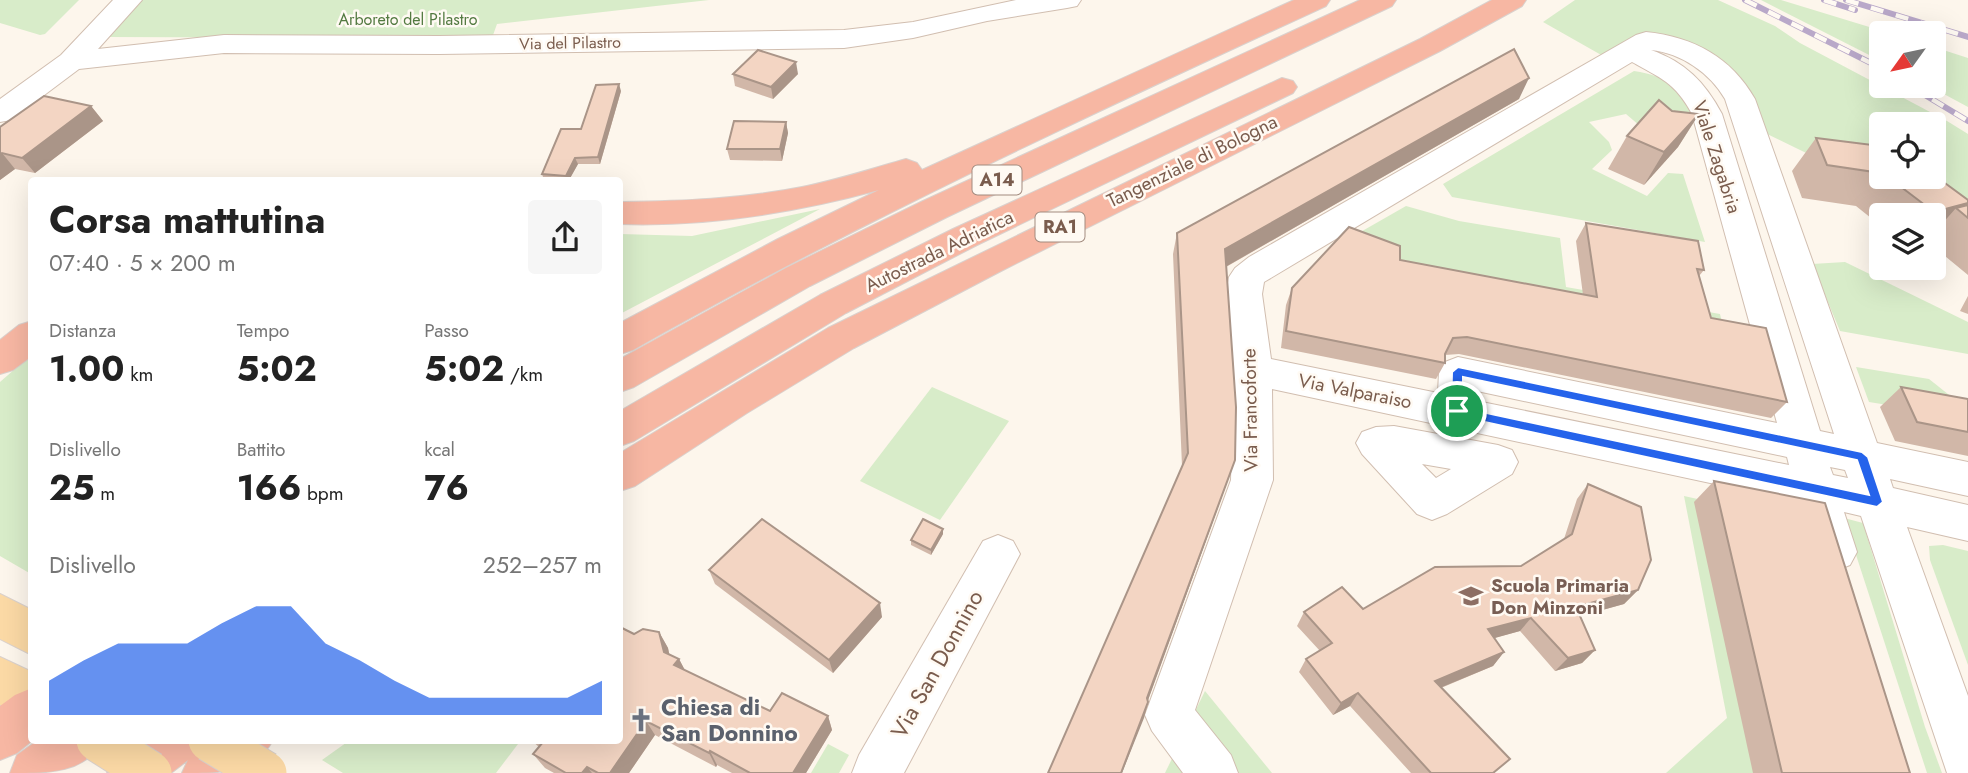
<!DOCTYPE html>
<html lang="it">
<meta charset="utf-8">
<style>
body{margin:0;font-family:Jost,sans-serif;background:#f6f6f6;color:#222;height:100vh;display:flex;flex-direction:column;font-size:26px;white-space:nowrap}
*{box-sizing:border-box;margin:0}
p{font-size:23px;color:#767676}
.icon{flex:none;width:38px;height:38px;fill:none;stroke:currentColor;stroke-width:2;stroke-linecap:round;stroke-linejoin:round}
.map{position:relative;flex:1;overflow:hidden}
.side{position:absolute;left:28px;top:177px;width:595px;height:567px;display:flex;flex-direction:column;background:#fff;border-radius:7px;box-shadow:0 7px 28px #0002}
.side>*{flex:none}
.needle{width:46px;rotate:237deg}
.buttons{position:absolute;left:1869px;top:21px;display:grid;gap:14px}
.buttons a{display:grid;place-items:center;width:77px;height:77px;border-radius:7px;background:#fff;box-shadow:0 7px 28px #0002;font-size:35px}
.pin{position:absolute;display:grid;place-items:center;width:60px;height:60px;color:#fff;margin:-30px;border:4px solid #fff;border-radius:50%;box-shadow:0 2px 7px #0007}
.round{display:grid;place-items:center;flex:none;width:74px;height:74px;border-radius:7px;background:#f6f6f6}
.overview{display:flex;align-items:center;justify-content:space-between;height:119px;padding:0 21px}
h1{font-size:38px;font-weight:700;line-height:52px}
.figures{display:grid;grid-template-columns:repeat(3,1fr);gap:10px;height:119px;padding:7px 21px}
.figures div{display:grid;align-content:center}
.figures b{font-size:35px;font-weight:700}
.figures small{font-size:19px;font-weight:400}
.figures p{font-size:19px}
.chart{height:196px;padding:14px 21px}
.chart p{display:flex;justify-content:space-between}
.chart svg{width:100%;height:126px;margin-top:7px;fill:#2563eb;opacity:.7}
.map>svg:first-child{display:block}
</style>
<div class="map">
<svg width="1968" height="773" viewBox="0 0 1968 773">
<rect width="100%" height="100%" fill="#fdf6ec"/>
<g fill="#d8ecc9">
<path d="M0,0H79L45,34L40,35L0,23Z"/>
<path d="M140,0H709L497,24L492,38L107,37Z"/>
<path d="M1575,0H1718L1775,26L1800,43L1947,121L1968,134V235L1934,215V124H1881V155L1839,169L1763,132L1755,107L1659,34L1603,56L1543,22Z"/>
<path d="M1761,0H1781L1889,33H1881V61Z"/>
<path d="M1934,47L1968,58V107L1929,86H1934Z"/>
<path d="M1634,71C1668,76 1675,87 1693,115L1654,138L1626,114L1589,122L1609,142L1612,150L1592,169L1647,196L1668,173L1683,174L1705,242L1452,197L1443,184Z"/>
<path d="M1406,206L1459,221L1560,238L1566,287L1720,314L1724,331L1400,274L1343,242Z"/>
<path d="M820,209L620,314V234L692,236Z"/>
<path d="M1845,262L1968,322V354L1840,331L1812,264Z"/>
<path d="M31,355V574L0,556V382Z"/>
<path d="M1856,367L1929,379L1968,410V418L1869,402Z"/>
<path d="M932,387L1009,421L940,520L860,481Z"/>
<path d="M1684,496L1725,505L1804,773H1666L1727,718Z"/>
<path d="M1844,518L1863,523L1925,727L1942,773H1927Z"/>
<path d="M1943,545L1968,551V665L1930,560L1929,546Z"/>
<path d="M1205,691L1272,773H1165Z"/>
<path d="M350,740H521L496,773H343L322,760Z"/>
<path d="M828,744L849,755L839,773H811Z"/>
</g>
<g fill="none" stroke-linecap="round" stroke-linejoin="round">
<g stroke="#d1beb0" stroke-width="2">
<g id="minor">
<path d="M113,0H142L98,49L224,35L439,36L844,30L913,22L1016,0H1081L1077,6L1067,8L987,21L913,38L844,48L439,54L224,53L79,69L11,120L0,122V99L61,55Z"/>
<path d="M1646,32C1694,37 1731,57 1755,99L1877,443L1968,462V496L1890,479L1893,488L1968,505V541L1907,527L1968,696V773H1947L1861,516L1844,512L1857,552L1850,565L1835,571L1820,565L1799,502L1272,389L1273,480L1195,710L1231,755L1238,773H1183L1152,731L1145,715L1231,480L1234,370L1226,294L1229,277L1235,268L1249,257L1636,35ZM1651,50C1681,53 1710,73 1725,99L1834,434L1820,431L1722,114C1705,82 1685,62 1651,50ZM1632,62C1660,78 1675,82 1692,114L1777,423L1458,357L1445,362L1439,372L1438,393L1271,359L1262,294L1264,282ZM1477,391L1787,457L1789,465L1477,401ZM1830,467L1845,470L1848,478L1833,475Z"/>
<path d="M1394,426L1498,445L1512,450L1518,462L1512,474L1447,514L1432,520L1417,514L1362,454L1356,443L1362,432L1376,427ZM1422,464L1451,469L1436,478Z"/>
<path d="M998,535L1013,541L1020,554L904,773H852L859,755L983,541Z"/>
</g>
</g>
<g stroke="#dad1cd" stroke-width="2">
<g id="major">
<path d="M0,594L32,610V655L0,639Z"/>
<path d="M0,657L32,672V721L0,705Z"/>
</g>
</g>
<g stroke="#dad1cd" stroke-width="2">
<g id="highway">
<path d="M1294,0H1330L1326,6C1091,114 858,222 633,350L620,354V323L778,239L879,190C794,213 708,227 620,224V202C681,201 741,199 802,187C837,180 871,169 906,159L917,163L922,170Z"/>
<path d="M1360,0H1396L1392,6L947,217L810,286L634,387L620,392V359L786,268L923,201Z"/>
<path d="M1492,0H1526L1522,6L1440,51L1001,271L854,348L747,413L635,486L620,491V453L828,328L1420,39Z"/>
<path d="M1282,78L1293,81L1297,87L1293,93L977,245L846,313L634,441L620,446V411L820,295L953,229Z"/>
<path d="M32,321V356L13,370L0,374V340L19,325Z"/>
<path d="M32,688L33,740L17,753L0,760V706L15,695Z"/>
<path d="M38,740H103C85,773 51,773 10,773L17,755Z"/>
<path d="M134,740H198L193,753L209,740H273C255,773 223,773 182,773L188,760L171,773H107L114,755Z"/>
</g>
</g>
<use href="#minor" fill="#fff" fill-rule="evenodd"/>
<use href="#major" fill="#fbd9a5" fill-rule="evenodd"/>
<use href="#highway" fill="#f7b7a3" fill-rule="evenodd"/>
<g stroke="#b9a8c9" stroke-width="6">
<g id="rail">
<path d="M1745,0L1881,68"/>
<path d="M1824,0L1855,10"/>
<path d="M1846,0L1968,37"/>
<path d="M1910,86L1968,121"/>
</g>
</g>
<use href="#rail" stroke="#fffaf3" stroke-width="4.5" stroke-dasharray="13" stroke-linecap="butt"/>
<g stroke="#dad1cd" stroke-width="45" stroke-linecap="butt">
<g id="major-bridge">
<path d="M98,740L150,773"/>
<path d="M210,740L265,773"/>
</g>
</g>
<use href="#major-bridge" stroke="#fbd9a5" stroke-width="43"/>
</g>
<g fill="#d1b7a8">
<path d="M733,74H798L773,99L735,86Z"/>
<path d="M621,91L600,164H578L569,180H544L542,174L581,129Z"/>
<path d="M1519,99L1226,267L1228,480L1148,700L1144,718L1182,466L1173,254L1177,233Z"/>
<path d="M91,106L103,121L35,173L15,169L0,180V127Z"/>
<path d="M1672,111L1699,114L1678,147L1644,185L1608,169L1627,136Z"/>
<path d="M786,122L788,133L782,161L730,160L727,149Z"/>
<path d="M1881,130V177H1934L1968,200V275L1934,247V215H1881V226L1856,206L1802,198L1792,171L1816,138L1869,145Z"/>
<path d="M1586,223L1704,270L1699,276L1711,318L1787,402L1771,418L1459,354L1445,355V363L1436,379L1281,348L1286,305L1292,288L1400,260L1583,295L1576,241Z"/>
<path d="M1968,296V314L1960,311Z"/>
<path d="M1901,387L1968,399V456L1895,441L1880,407Z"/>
<path d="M1714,481L1910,773H1753L1694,502Z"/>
<path d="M1588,484L1638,590L1624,604L1580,616L1595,650L1582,663L1555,671L1520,631L1494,638L1504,652L1493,666L1441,688L1495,773H1411L1350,706L1333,715L1299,672L1306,659L1320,651L1297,626L1304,612L1363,609L1521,566L1564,539L1577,499Z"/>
<path d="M943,534L931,555L911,545V540Z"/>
<path d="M709,570L882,617L833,673L715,584Z"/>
<path d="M659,632L668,648L669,654L679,659L685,671L770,711L828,716L832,730L806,773H732L717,765L716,767L655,735L629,773H554L545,768L533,754L539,747L531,740H620L634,634Z"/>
</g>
<g fill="#aa9588">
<path d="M796,62L798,74L773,99L771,87Z"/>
<path d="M1529,78L1519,99L1220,270L1225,249Z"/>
<path d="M619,84L621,91L600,164L598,157Z"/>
<path d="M91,106L103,121L35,173L22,158Z"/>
<path d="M1699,114L1678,147L1644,185L1664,152Z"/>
<path d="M786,122L788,133L782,161L780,149Z"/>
<path d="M2,153L15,169L0,180V155Z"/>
<path d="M575,158L578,164L569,180H568L566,176Z"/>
<path d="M1968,203V205L1956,208L1934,233V215H1931L1934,212Z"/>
<path d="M1235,460L1228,480L1143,714L1147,698Z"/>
<path d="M943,529V534L931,555V550Z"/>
<path d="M1638,590L1624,604L1563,621L1576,607Z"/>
<path d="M880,603L882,617L833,673L829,660Z"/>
<path d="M1531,618L1520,631L1477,643L1488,629Z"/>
<path d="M659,632L668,648L672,667L664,652Z"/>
<path d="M1595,650L1582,663L1555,671L1568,658Z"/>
<path d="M1504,652L1493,666L1425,694L1435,681Z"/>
<path d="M679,659L687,674L674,665Z"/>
<path d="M1358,693L1350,706L1333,715L1341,703Z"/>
<path d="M1148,702L1144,718L1122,773H1121Z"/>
<path d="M828,716L832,730L806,773H793Z"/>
<path d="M646,721L655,735L629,773H610Z"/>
<path d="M710,751L717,765L716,767L709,753Z"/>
<path d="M587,767L592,773H582Z"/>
</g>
<g fill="#f3d5c3" stroke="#aa9588" stroke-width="2">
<path d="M1514,49L1529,78L1225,249L1236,407L1235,460L1147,698L1148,702L1121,773H1048L1188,453L1177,233Z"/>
<path d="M758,50L796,62L771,87L733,74Z"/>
<path d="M619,84L598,157L575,158L566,176L542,174L561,129H581L596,85Z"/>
<path d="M44,96L91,106L22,158L2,153L0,155V127Z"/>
<path d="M1659,100L1672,111L1699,114L1664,152L1627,136Z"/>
<path d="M1890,119L1902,124H1887Z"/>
<path d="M734,121L786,122L780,149H727Z"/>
<path d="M1881,132V173L1827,165L1816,138L1872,145Z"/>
<path d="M1934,175L1968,200V203L1934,212L1888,177H1934Z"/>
<path d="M1968,205V218L1956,208Z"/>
<path d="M1586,223L1698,241L1704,270L1697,269L1711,318L1766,328L1787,402L1467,337L1453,338L1445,354V363L1286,331L1292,288L1349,227L1400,246V260L1597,297Z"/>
<path d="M1901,387L1968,399V432L1917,422Z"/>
<path d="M1714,481L1825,503L1910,773H1782Z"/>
<path d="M1588,484L1641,507L1651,560L1638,590L1576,607L1595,650L1568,658L1531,618L1488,629L1504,652L1435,681L1510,759L1493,773H1431L1358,693L1341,703L1306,659L1332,643L1304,612L1342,587L1363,609L1435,567L1521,566L1572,534Z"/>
<path d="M762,519L880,603L829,660L709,570Z"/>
<path d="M923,519L943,529L931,550L911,540Z"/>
<path d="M620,627L634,634L643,629L659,632L664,652L679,659L674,665L770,711L782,693L828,716L793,773H750L710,751L709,753L646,721L610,773H598L587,767L582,773H566L533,754L543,742L539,740H620Z"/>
</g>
<path fill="#2563eb" stroke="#fff" stroke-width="2" fill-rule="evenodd" d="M1458,367L1862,452L1868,457L1883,502L1877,507L1457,416L1451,411L1452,372ZM1463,377L1857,460L1869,495L1463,408Z"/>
<defs>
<g id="school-bare" transform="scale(1.89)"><path d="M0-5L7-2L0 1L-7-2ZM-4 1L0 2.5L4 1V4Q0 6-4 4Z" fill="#8d6e63" stroke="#fffaf3" stroke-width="2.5" paint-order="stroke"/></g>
<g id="church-bare" transform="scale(1.89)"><path d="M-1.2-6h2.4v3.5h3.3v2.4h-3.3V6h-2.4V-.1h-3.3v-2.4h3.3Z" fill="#6b7280" stroke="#fffaf3" stroke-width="2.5" paint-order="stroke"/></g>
</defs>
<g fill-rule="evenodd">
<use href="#school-bare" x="1471" y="596"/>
<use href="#church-bare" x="641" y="720"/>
</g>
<g text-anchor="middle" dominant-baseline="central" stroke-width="5" stroke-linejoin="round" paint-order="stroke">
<g font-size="16" fill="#537a41" stroke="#fffaf3">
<text x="408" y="19">Arboreto del Pilastro</text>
</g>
<g font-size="16" fill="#7a5c4d" stroke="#fffaf3">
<text transform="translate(570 43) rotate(-1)">Via del Pilastro</text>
</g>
<g fill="#fffaf3" stroke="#a28b7f" stroke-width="2">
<rect x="972.5" y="165.5" width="49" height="29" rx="5"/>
<rect x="1035.5" y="212.5" width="49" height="29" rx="5"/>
</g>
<g font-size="18" font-weight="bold" fill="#7a5c4d">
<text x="997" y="180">A14</text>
<text x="1060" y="227">RA1</text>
</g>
<g font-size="19" fill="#7a5c4d" stroke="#fffaf3">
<text transform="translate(1717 157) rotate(72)">Viale Zagabria</text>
<text transform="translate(1192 161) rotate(-26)">Tangenziale di Bologna</text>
<text transform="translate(939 251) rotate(-26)">Autostrada Adriatica</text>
<text transform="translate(1355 391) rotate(11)">Via Valparaiso</text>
<text transform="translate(1250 410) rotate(-91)">Via Francoforte</text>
</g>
<g font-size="19" font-weight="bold" fill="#785e54" stroke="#fffaf3" text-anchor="start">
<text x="1491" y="585">Scuola Primaria<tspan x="1491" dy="22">Don Minzoni</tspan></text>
</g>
<g font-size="23" fill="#7a5c4d" stroke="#fffaf3">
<text transform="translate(937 664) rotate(-61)">Via San Donnino</text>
</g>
<g font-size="23" font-weight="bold" fill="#5b616d" stroke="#fffaf3" text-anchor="start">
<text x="661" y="707">Chiesa di<tspan x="661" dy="26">San Donnino</tspan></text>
</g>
</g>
</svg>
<div class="buttons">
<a><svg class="needle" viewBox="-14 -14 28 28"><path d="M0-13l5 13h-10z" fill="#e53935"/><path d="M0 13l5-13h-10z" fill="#767676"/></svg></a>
<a><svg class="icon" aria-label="locate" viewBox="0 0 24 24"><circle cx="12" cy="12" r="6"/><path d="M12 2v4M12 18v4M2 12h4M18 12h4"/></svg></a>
<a><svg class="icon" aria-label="layers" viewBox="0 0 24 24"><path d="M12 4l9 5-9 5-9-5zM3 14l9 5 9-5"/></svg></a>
</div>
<div class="pin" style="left:1457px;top:411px;background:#1e9e55"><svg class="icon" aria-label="arrive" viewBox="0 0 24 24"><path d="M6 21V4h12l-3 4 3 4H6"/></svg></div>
<section class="side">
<div class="overview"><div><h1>Corsa mattutina</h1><p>07:40 · 5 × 200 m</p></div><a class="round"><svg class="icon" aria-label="share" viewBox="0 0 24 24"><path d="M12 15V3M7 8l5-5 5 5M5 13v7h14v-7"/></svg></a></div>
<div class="figures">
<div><p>Distanza</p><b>1.00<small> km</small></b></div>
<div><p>Tempo</p><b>5:02</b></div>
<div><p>Passo</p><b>5:02<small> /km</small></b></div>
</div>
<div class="figures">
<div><p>Dislivello</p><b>25<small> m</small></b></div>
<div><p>Battito</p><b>166<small> bpm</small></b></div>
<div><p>kcal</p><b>76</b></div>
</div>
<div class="chart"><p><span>Dislivello</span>252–257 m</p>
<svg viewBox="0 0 160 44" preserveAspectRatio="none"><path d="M0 44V32L10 25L20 19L30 19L40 19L50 12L60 6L70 6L80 19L90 25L100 32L110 38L120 38L130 38L140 38L150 38L160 32V44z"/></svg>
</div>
</section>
</div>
